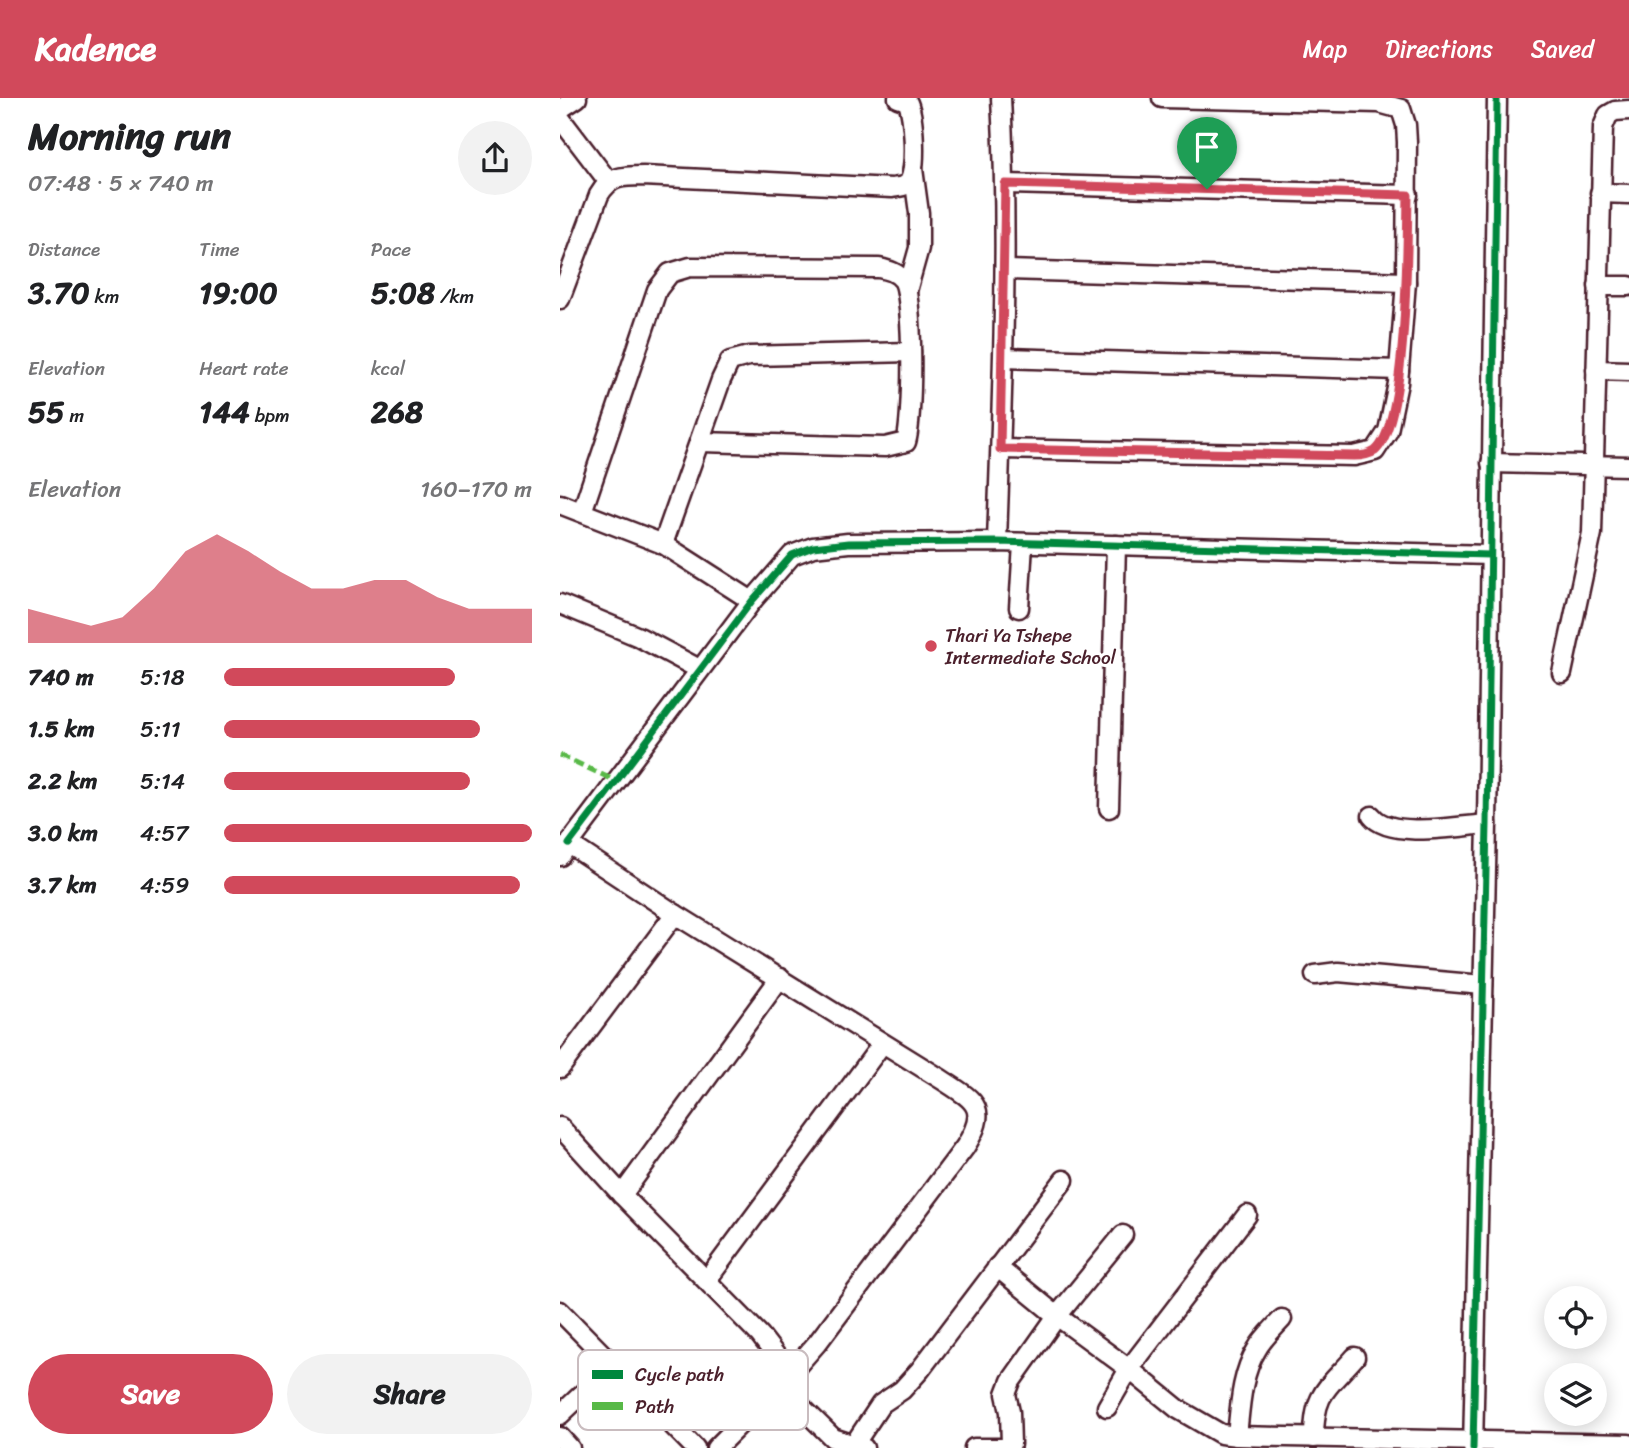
<!DOCTYPE html>
<meta charset="utf-8">
<style>
body{margin:0;font-family:Sriracha,sans-serif;background:#f2f2f2;color:#202124;height:100vh;display:flex;flex-direction:column;font-size:26px;white-space:nowrap}
*{box-sizing:border-box;margin:0}
p{font-size:23px;color:#757577}
.icon{flex:none;width:38px;height:38px;fill:none;stroke:currentColor;stroke-width:2;stroke-linecap:round;stroke-linejoin:round}
.map{position:relative;flex:1;overflow:hidden}
.panel{display:flex;flex-direction:column;background:#fff;width:560px}
.panel>*{flex:none}
.buttons{position:absolute;left:984px;top:1188px;display:grid;gap:14px}
.buttons a{display:grid;place-items:center;width:63px;height:63px;border-radius:50%;background:#fff;box-shadow:0 4px 18px #0003;font-size:35px}
.pin{position:absolute;display:grid;place-items:center;width:60px;height:60px;color:#fff;margin:-72px -30px;border-radius:50% 50% 50% 0;rotate:-45deg;box-shadow:0 0 7px #0007}
.pin .icon{rotate:45deg}
.round{display:grid;place-items:center;flex:none;width:74px;height:74px;border-radius:37px;background:#f2f2f2}
.summary{display:flex;align-items:center;justify-content:space-between;height:119px;padding:0 28px}
h1{font-size:38px;font-weight:700;line-height:52px}
.figures{display:grid;grid-template-columns:repeat(3,1fr);gap:10px;height:119px;padding:7px 28px}
.figures div{display:grid;align-content:center}
.figures b{font-size:30px;font-weight:700}
.figures small{font-size:19px;font-weight:400}
.figures p{font-size:19px}
.chart{height:196px;padding:14px 28px}
.chart p{display:flex;justify-content:space-between}
.chart svg{width:100%;height:126px;margin-top:7px;fill:#d1495b;opacity:.7}
.primary-button{display:flex;gap:14px;margin-top:auto;padding:14px 28px}
.primary-button a{flex:1;height:80px;border-radius:42px;background:#d1495b;color:#fff;font-size:28px;font-weight:700;line-height:80px;text-align:center}
.primary-button a+a{background:#f2f2f2;color:#202124}
ul{padding:0 28px;list-style:none;font-size:23px}
li{display:grid;grid-template-columns:112px 84px 1fr;align-items:center;height:52px}
li i{height:18px;border-radius:9px;background:#d1495b}
header{display:flex;align-items:center;gap:42px;box-sizing:border-box;height:98px;padding:0 35px;background:#d1495b;color:#fff}
header strong{font-size:33px}
nav{display:flex;gap:38px;margin-inline-start:auto;font-size:24px}
main{display:flex;flex:1;min-height:0}
.map>svg:first-child{display:block}
</style>
<header>
<strong>Kadence</strong>
<nav><a>Map</a><a>Directions</a><a>Saved</a></nav>
</header>
<main>
<section class="panel">
<div class="summary"><div><h1>Morning run</h1><p>07:48 · 5 × 740 m</p></div><a class="round"><svg class="icon" aria-label="share" viewBox="0 0 24 24"><path d="M12 15V3M7 8l5-5 5 5M5 13v7h14v-7"/></svg></a></div>
<div class="figures">
<div><p>Distance</p><b>3.70<small> km</small></b></div>
<div><p>Time</p><b>19:00</b></div>
<div><p>Pace</p><b>5:08<small> /km</small></b></div>
</div>
<div class="figures">
<div><p>Elevation</p><b>55<small> m</small></b></div>
<div><p>Heart rate</p><b>144<small> bpm</small></b></div>
<div><p>kcal</p><b>268</b></div>
</div>
<div class="chart"><p><span>Elevation</span>160–170 m</p>
<svg viewBox="0 0 160 44" preserveAspectRatio="none"><path d="M0 44V32L10 35L20 38L30 35L40 25L50 12L60 6L70 12L80 19L90 25L100 25L110 22L120 22L130 28L140 32L150 32L160 32V44z"/></svg>
</div>
<ul>
<li><b>740 m</b>5:18<i style="width:75%"></i></li>
<li><b>1.5 km</b>5:11<i style="width:83%"></i></li>
<li><b>2.2 km</b>5:14<i style="width:80%"></i></li>
<li><b>3.0 km</b>4:57<i style="width:100%"></i></li>
<li><b>3.7 km</b>4:59<i style="width:96%"></i></li>
</ul>
<div class="primary-button"><a>Save</a><a>Share</a></div>
</section>
<div class="map">
<svg width="1069" height="1350" viewBox="0 0 1069 1350">
<rect width="100%" height="100%" fill="#fff"/>
<filter id="ink" filterUnits="userSpaceOnUse"><feTurbulence type="fractalNoise" baseFrequency=".0143" numOctaves="2"/><feDisplacementMap in="SourceGraphic" scale="14" xChannelSelector="R" yChannelSelector="G"/><feConvolveMatrix kernelMatrix="1 2 1 2 8 2 1 2 1" color-interpolation-filters="sRGB"/></filter>
<g filter="url(#ink)">
<g fill="none" stroke-linecap="round" stroke-linejoin="round">
<g stroke="#4a1f2b" stroke-width="23">
<g id="minor">
<path d="M0,11L17,0"/>
<path d="M0,20L48,83"/>
<path d="M445,86L848,97"/>
<path d="M1040,95L1069,96"/>
<path d="M445,172L846,184"/>
<path d="M1038,188H1069"/>
<path d="M347,193L359,150V115L353,71"/>
<path d="M0,201L39,97C50,78 62,78 83,78L332,90C337,89 345,89 348,85C358,74 354,15 347,3L338,0"/>
<path d="M444,260L839,272"/>
<path d="M1036,272L1069,273"/>
<path d="M441,351L794,358L815,353L828,333L838,285L846,184L847,44L846,27L841,11L819,5L602,0"/>
<path d="M931,365L1069,368"/>
<path d="M0,406L103,446L192,503"/>
<path d="M22,414L97,192L110,175L130,169L319,170C328,172 337,174 343,182C354,200 353,322 346,344L325,349L141,344"/>
<path d="M437,444C442,296 449,148 441,0"/>
<path d="M103,446L161,282L170,263L189,258L351,254"/>
<path d="M0,506L79,539L139,571"/>
<path d="M459,510L463,446"/>
<path d="M1002,575L1032,435L1043,29L1048,17L1055,13L1069,12"/>
<path d="M549,710L556,447"/>
<path d="M812,718C830,741 900,728 927,726"/>
<path d="M9,746L192,503L232,457L253,449L288,445L437,444L930,457"/>
<path d="M0,758L9,746L115,816L381,981C415,1003 430,1009 405,1049L258,1244L230,1276L156,1350"/>
<path d="M755,877L778,874L923,887"/>
<path d="M0,970L115,816"/>
<path d="M0,1029L62,1097L200,1237L230,1276"/>
<path d="M62,1097L220,880"/>
<path d="M437,1169L497,1218L569,1271L618,1311L661,1336L677,1338L1069,1346"/>
<path d="M147,1182L322,946"/>
<path d="M0,1213L135,1350"/>
<path d="M219,1287L273,1340L304,1350"/>
<path d="M547,1309L569,1271L687,1117"/>
<path d="M0,1317L54,1266"/>
<path d="M677,1338C680,1310 681,1276 697,1251C703,1240 713,1231 722,1221"/>
<path d="M0,1339L10,1350"/>
<path d="M754,1340C754,1294 767,1291 795,1259"/>
<path d="M296,1348L299,1339L321,1306L342,1292L360,1272L504,1082"/>
<path d="M414,1350H446L451,1346L450,1314L446,1296L451,1283L497,1218L563,1137"/>
<path d="M913,1350L927,726L937,0"/>
</g>
</g>
<use href="#minor" stroke="#fff" stroke-width="18"/>
<path stroke="#58b947" stroke-width="5" stroke-dasharray="10 5" stroke-linecap="butt" d="M0,657L58,684"/>
<g stroke="#fff" stroke-width="11">
<g id="cycleway">
<path d="M9,746L192,503L232,457L253,449L288,445L437,444L930,457"/>
<path d="M913,1350L927,726L937,0"/>
</g>
</g>
<use href="#cycleway" stroke="#00873e" stroke-width="7"/>
</g>
</g>
<g fill="none" stroke-linecap="round" stroke-linejoin="round" filter="url(#ink)">
<g stroke="#fff" stroke-width="14">
<path id="route" d="M445,86L848,97C847,143 848,326 815,353C809,357 801,358 794,358L440,351Z"/>
</g>
<use href="#route" stroke="#d1495b" stroke-width="9"/>
</g>
<circle fill="#d1495b" stroke="#fff" stroke-width="2.5" cx="371" cy="548" r="7"/>
<g text-anchor="middle" dominant-baseline="central" stroke-width="6" stroke-linejoin="round" paint-order="stroke">
<g font-size="19" fill="#4a1f2b" stroke="#fff" text-anchor="start">
<text x="385" y="537">Thari Ya Tshepe<tspan x="385" dy="22">Intermediate School</tspan></text>
</g>
</g>
<rect x="18" y="1252" width="230" height="80" rx="10" fill="#fff" stroke="#c9bcbf" stroke-width="2"/>
<rect x="32" y="1272" width="31" height="9" fill="#00873e"/>
<rect x="32" y="1304" width="31" height="8" fill="#58b947"/>
<g font-size="19" fill="#4a1f2b">
<text x="75" y="1283">Cycle path</text>
<text x="75" y="1315">Path</text>
</g>
</svg>
<div class="buttons">
<a><svg class="icon" aria-label="locate" viewBox="0 0 24 24"><circle cx="12" cy="12" r="6"/><path d="M12 2v4M12 18v4M2 12h4M18 12h4"/></svg></a>
<a><svg class="icon" aria-label="layers" viewBox="0 0 24 24"><path d="M12 4l9 5-9 5-9-5zM3 14l9 5 9-5"/></svg></a>
</div>
<div class="pin" style="left:647px;top:91px;background:#1e9e55"><svg class="icon" aria-label="arrive" viewBox="0 0 24 24"><path d="M6 21V4h12l-3 4 3 4H6"/></svg></div>
</div>
</main>
